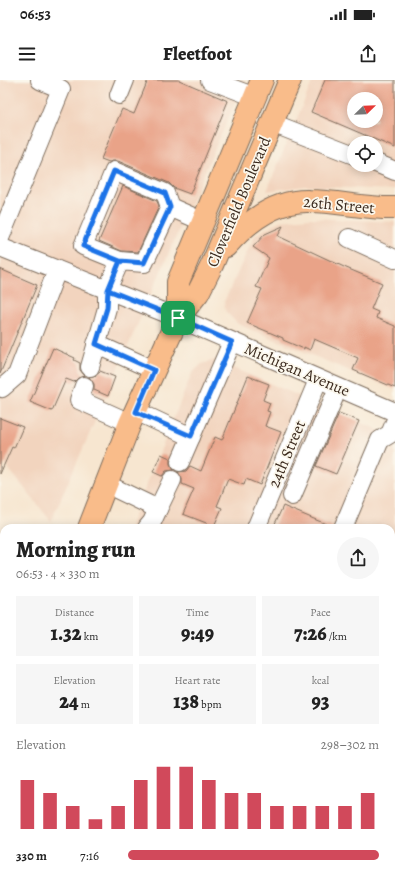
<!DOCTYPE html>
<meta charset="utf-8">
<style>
body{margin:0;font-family:Alegreya,serif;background:#f6f6f6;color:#222;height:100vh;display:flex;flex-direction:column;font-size:15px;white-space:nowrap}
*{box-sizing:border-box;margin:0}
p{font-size:13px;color:#767676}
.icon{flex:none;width:22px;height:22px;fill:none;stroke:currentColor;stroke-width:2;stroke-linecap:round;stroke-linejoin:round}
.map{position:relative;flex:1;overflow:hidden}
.side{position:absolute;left:0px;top:444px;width:395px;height:354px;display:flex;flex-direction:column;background:#fff;border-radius:12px 12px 0 0;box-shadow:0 2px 10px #0003}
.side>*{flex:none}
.needle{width:26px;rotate:67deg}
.buttons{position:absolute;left:347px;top:12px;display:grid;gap:8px}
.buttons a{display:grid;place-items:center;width:36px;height:36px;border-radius:50%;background:#fff;box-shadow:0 2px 10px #0003;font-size:20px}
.pin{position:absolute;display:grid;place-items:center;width:34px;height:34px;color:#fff;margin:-17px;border-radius:8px;box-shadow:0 2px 6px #0006}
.round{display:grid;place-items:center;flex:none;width:42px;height:42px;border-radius:21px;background:#f6f6f6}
.summary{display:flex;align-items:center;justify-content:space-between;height:68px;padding:0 16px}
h1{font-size:22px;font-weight:800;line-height:30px}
.stats{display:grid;grid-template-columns:repeat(3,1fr);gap:6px;height:68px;padding:4px 16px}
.stats div{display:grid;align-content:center;border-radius:0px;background:#f6f6f6;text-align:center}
.stats b{font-size:20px;font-weight:800}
.stats small{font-size:11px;font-weight:400}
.stats p{font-size:11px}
.chart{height:112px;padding:8px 16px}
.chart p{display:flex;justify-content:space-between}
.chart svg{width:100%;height:72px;margin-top:4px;stroke:#d1495b;stroke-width:6}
ul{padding:0 16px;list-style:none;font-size:13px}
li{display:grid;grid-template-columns:64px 48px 1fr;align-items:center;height:30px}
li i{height:10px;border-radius:5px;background:#d1495b}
.status{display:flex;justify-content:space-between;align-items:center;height:28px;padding:0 20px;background:#fff;direction:ltr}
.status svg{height:11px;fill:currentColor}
header{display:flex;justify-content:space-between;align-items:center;height:52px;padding:0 16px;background:#fff;font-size:18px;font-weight:800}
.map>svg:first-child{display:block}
</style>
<div class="status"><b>06:53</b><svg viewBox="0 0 49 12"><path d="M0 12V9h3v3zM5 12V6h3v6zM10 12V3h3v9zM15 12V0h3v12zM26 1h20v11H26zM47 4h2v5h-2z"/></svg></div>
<header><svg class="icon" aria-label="menu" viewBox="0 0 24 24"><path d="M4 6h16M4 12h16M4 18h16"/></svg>Fleetfoot<svg class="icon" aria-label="share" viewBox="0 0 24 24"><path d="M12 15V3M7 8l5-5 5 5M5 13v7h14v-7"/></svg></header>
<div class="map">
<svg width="395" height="798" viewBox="0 0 395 798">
<rect width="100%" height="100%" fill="#fbf7ec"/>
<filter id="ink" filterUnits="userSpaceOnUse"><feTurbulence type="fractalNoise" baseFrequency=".025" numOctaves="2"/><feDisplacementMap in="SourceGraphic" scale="8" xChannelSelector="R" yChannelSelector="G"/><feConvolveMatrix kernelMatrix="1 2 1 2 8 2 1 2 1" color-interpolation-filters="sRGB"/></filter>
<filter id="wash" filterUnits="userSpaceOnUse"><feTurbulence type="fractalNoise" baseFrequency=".012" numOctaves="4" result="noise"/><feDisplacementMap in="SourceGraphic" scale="16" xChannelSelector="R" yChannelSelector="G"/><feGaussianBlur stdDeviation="0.9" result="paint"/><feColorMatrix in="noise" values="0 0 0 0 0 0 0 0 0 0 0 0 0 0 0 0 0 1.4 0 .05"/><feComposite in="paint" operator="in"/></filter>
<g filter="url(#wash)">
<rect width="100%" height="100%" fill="#f7e6d0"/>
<g fill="#f2d4be" fill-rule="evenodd">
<path d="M0,0H245L51,441L0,378Z"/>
<path d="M313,0H395V110L305,106L267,111ZM354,19H376V41H354ZM354,63H376V85H354Z"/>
<path d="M310,138L395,142V310L238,244L226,232L224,222L255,155L280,141Z"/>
<path d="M215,280L395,357V463L391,473V448H129L192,293L202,284Z"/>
</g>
<path fill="#cfc0ba" d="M395,463V760L391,759V473Z"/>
<g id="blocks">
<g fill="#e9a388" fill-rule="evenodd">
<path d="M148,0H179L228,21L190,114L174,108L169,103L118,81H113L109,82L101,79L122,29L134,34Z"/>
<path d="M325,0H395V68L311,32ZM354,19H376V41H354Z"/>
<path d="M123,106L157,121L159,126L138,172L122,171L99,161Z"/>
<path d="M283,146L278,156L344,187L382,203L371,229L378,232L376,238L395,246V308L353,290L358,278L314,259L310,270L304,267V269L283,260V258L247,243L262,209L256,207L269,178L253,167L265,154Z"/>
<path d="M0,189L37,205L0,294Z"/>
<path d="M53,268L75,278L74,280L80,283V290L85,296L78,298L74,302L66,299L52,331L30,322Z"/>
<path d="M100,291L115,297L108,316L94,310V304L89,297L97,295Z"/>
<path d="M248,296L269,304L263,320L270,323L267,331L270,332L265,346L281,352L260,405L246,399L244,405L228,399L217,426L222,428L214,446L183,434L194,409L182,404V399L178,392L186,391L190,386L201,391L215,357L222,360Z"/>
<path d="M339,333L359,341L336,394L316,386Z"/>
<path d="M0,338L23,347L14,368L12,367L0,394Z"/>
<path d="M161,374L170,378V384L174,390L166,391L162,396L153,392Z"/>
<path d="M283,426L333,447V448H273Z"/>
</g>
</g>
</g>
<g filter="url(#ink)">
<use href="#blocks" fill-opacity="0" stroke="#7d6c5c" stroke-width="1"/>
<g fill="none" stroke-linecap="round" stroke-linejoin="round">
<g stroke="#7d6c5c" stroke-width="20">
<g id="minor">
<path d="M210,0L255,17"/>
<path d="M119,15L125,0"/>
<path d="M272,43L354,75"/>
<path d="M376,83L395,91"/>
<path d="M0,158L61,9L40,0"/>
<path d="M349,158L395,179"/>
<path d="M0,167L178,238L395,332"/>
<path d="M120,181L83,166L114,91L165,113L170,127"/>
<path d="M96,264L154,290"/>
<path d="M90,287L107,228V210L120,181L144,183L170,127L204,142"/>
<path d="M84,306L79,320L130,343"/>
<path d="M0,307L2,308L17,295L57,190"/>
<path d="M136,331L191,357"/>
<path d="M180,382L232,262"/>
<path d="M106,404L158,429L152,442L147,448"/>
<path d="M292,416L338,308"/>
<path d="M158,429L172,400"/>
<path d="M256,448L318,300"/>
<path d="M343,448L380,360L390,354L395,342"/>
<path d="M391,531L395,522"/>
<path d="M393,798L395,793"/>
</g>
</g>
<g stroke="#7d6c5c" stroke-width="24">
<g id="major">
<path d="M226,166C248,141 275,120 309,121C338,121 366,129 395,128"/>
<path d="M178,238V202L262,0"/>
<path d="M89,448L130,343L178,238L198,213L212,185L290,0"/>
<path d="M0,614L4,605"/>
</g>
</g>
<g stroke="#7d6c5c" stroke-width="24">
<g id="highway">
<path d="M0,513L4,518"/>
<path d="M0,569L4,574"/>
<path d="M0,646L4,634"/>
<path d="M0,697L4,702"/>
<path d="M96,794L100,798"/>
<path d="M195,794L199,798"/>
<path d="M245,794L248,798"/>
<path d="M309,794L312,798"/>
</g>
</g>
<use href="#minor" stroke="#fff" stroke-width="18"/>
<use href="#major" stroke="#f9bc8a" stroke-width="22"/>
<use href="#highway" stroke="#f9bc8a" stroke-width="22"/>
</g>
</g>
<g fill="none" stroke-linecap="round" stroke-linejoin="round" filter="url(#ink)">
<g stroke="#fff" stroke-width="8">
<path id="route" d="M178,238L108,210L120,181L83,166L114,91L165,113L170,127L144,183L120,181L108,210L107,228L96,264L154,290L136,332L191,356L232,262L178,238"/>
</g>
<use href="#route" stroke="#1a73e8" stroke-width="5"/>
</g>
<g text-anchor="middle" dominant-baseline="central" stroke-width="3.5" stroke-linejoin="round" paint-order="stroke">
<g font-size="16" fill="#3b2a1e" stroke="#fbf7ec">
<text transform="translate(239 122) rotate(-67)">Cloverfield Boulevard</text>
<text transform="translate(339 125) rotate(5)">26th Street</text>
<text transform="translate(297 290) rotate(23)">Michigan Avenue</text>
<text transform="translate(287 374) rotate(-67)">24th Street</text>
</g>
</g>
</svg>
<div class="buttons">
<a><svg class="needle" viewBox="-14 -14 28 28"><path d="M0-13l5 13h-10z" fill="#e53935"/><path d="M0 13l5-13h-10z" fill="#767676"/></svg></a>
<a><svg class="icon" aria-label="locate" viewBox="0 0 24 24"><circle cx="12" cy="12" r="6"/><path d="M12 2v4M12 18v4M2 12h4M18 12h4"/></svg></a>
</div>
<div class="pin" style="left:178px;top:238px;background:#1e9e55"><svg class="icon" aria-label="arrive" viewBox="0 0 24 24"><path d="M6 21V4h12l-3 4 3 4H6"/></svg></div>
<section class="side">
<div class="summary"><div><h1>Morning run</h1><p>06:53 · 4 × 330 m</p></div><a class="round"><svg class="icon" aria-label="share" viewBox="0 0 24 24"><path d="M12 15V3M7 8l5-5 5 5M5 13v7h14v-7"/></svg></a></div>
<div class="stats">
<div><p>Distance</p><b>1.32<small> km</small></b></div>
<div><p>Time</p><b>9:49</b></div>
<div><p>Pace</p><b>7:26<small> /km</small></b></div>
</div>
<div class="stats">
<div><p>Elevation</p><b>24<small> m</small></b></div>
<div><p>Heart rate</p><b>138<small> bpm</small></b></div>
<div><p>kcal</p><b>93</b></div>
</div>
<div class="chart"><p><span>Elevation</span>298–302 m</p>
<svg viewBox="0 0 160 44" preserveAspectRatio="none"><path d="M5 44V14M15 44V22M25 44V30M35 44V38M45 44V30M55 44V14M65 44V6M75 44V6M85 44V14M95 44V22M105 44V22M115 44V30M125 44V30M135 44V30M145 44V30M155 44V22"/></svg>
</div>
<ul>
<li><b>330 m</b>7:16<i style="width:100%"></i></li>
</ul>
</section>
</div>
